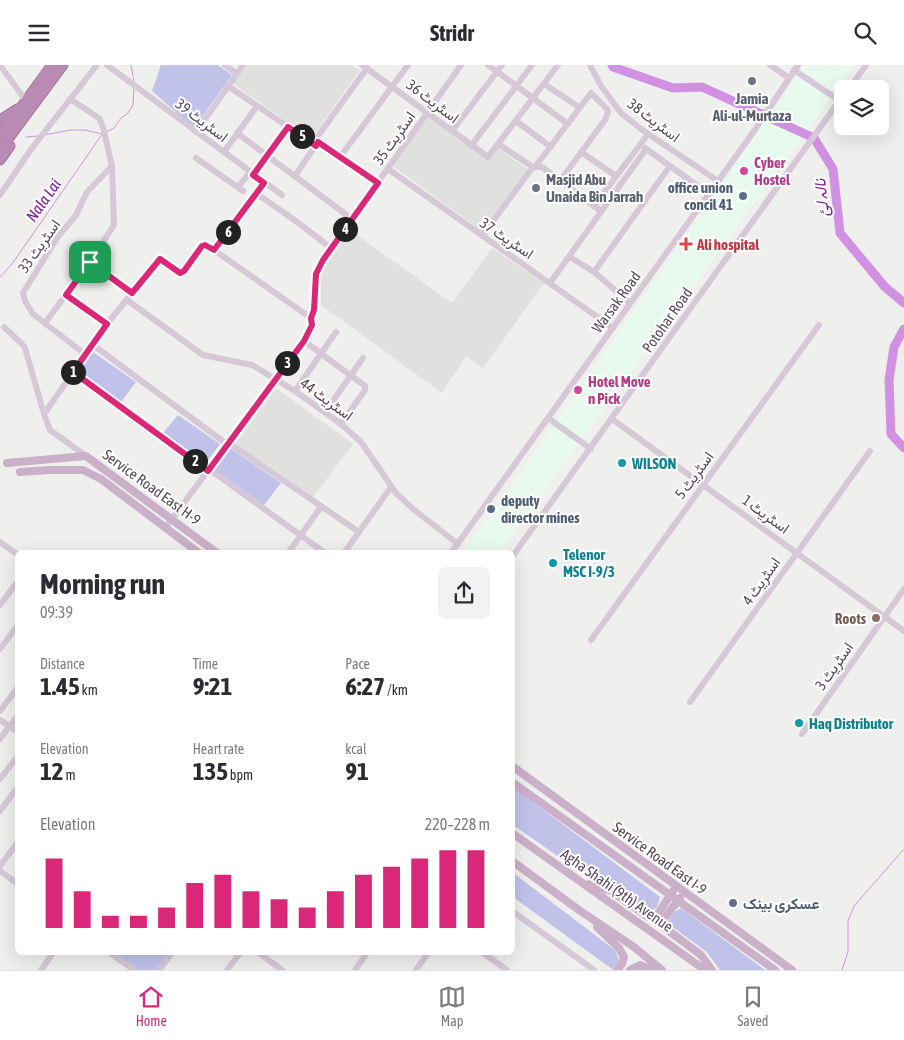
<!DOCTYPE html>
<meta charset="utf-8">
<style>
body{margin:0;font-family:"Asap Condensed",Vazirmatn,sans-serif;background:#f2f2f3;color:#2b2b33;height:100vh;display:flex;flex-direction:column;font-size:19px;white-space:nowrap}
*{box-sizing:border-box;margin:0}
p{font-size:16px;color:#7c7c81}
.icon{flex:none;width:28px;height:28px;fill:none;stroke:currentColor;stroke-width:2;stroke-linecap:round;stroke-linejoin:round}
.map{position:relative;flex:1;overflow:hidden}
.details{position:absolute;left:15px;top:485px;width:500px;height:405px;display:flex;flex-direction:column;background:#fff;border-radius:8px;box-shadow:0 5px 20px #0002}
.details>*{flex:none}
.tools{position:absolute;left:834px;top:15px;display:grid;gap:10px}
.tools a{display:grid;place-items:center;width:55px;height:55px;border-radius:8px;background:#fff;box-shadow:0 5px 20px #0002;font-size:25px}
.pin{position:absolute;display:grid;place-items:center;width:42px;height:42px;color:#fff;margin:-21px;border-radius:10px;box-shadow:0 2px 8px #0006}
.km{position:absolute;width:25px;height:25px;margin:-12px;border-radius:50%;background:#222;color:#fff;font-size:14px;line-height:25px;text-align:center}
.round{display:grid;place-items:center;flex:none;width:52px;height:52px;border-radius:8px;background:#f2f2f3}
.headline{display:flex;align-items:center;justify-content:space-between;height:85px;padding:0 25px}
h1{font-size:28px;font-weight:700;line-height:38px}
.figures{display:grid;grid-template-columns:repeat(3,1fr);gap:8px;height:85px;padding:5px 25px}
.figures div{display:grid;align-content:center}
.figures b{font-size:25px;font-weight:700}
.figures small{font-size:14px;font-weight:400}
.figures p{font-size:14px}
.chart{height:140px;padding:10px 25px}
.chart p{display:flex;justify-content:space-between}
.chart svg{width:100%;height:90px;margin-top:5px;stroke:#db2777;stroke-width:6}
header{display:flex;justify-content:space-between;align-items:center;height:65px;padding:0 25px;background:#fff;font-size:22px;font-weight:700}
.tab-bar{display:flex;justify-content:space-around;align-items:center;height:70px;border-top:1px solid #e1e1e2;background:#fff;font-size:14px;color:#7c7c81}
.tab-bar a{display:grid;justify-items:center;gap:2px}
.tab-bar .current{color:#db2777}
.map>svg:first-child{display:block}
</style>
<header><svg class="icon" aria-label="menu" viewBox="0 0 24 24"><path d="M4 6h16M4 12h16M4 18h16"/></svg>Stridr<svg class="icon" aria-label="search" viewBox="0 0 24 24"><circle cx="10" cy="10" r="6"/><path d="M15 15l6 6"/></svg></header>
<div class="map">
<svg width="904" height="905" viewBox="0 0 904 905">
<rect width="100%" height="100%" fill="#eff0ee"/>
<path fill="#e8faed" d="M805,0H855L500,487L461,488L503,433Z"/>
<g fill="#e0e1df">
<path d="M244,0H351L360,5L311,74L232,18Z"/>
<path d="M428,51L487,94L498,83L530,106L484,168L393,101Z"/>
<path d="M350,165L452,238L492,183L544,218L483,303L466,291L442,328L321,240V207Z"/>
<path d="M276,323L353,379L311,435L234,380Z"/>
</g>
<g fill="#c0c2ea">
<path d="M161,0H218L232,10L194,63L152,26Z"/>
<path d="M93,287L136,317L121,337L78,306Z"/>
<path d="M178,350L220,379L205,399L163,368Z"/>
<path d="M230,383L281,418L264,440L213,404Z"/>
<path d="M513,722L660,832L657,842L650,847L615,823L592,815L513,760Z"/>
<path d="M512,807L616,886L619,897L612,904L513,832Z"/>
<path d="M681,843L765,905H720L707,887L667,858L673,848Z"/>
<path d="M110,888H172L159,905H134Z"/>
</g>
<g fill="none" stroke-linecap="round" stroke-linejoin="round">
<g stroke="#d191e3" stroke-width="1">
<path d="M131,0L134,16"/>
<path d="M106,67L114,63L121,53L128,48L133,40L134,23"/>
<path d="M44,70L70,65H85L102,69"/>
<path d="M26,72L38,71"/>
<path d="M0,212L12,199L103,68"/>
<path d="M842,905L848,887V856L854,841L904,784"/>
</g>
<g stroke="#d191e3" stroke-width="9">
<path d="M612,0L613,2L673,23L702,22L814,73L833,104L840,168L885,222L904,238"/>
<path d="M904,264L894,282L889,315L891,369L904,383"/>
</g>
<g stroke="#a4759f" stroke-width="11">
<g id="highway">
<path d="M0,55L17,44"/>
<path d="M0,71L52,0"/>
<path d="M0,85L63,0"/>
<path d="M0,95L10,81"/>
</g>
</g>
<g stroke="#d6c8d6" stroke-width="6">
<path d="M0,0L26,36"/>
<path d="M107,0L282,130"/>
<path d="M225,0L237,9"/>
<path d="M362,0L488,92L558,0"/>
<path d="M488,0L568,59"/>
<path d="M590,0L601,21L621,48L641,64L718,116"/>
<path d="M770,0L789,13"/>
<path d="M367,3L315,75L378,118"/>
<path d="M794,5L840,36"/>
<path d="M544,19L579,42"/>
<path d="M228,21L316,81"/>
<path d="M849,24L866,0"/>
<path d="M516,56L551,82"/>
<path d="M452,66L502,0"/>
<path d="M196,67L243,0"/>
<path d="M237,68L352,154"/>
<path d="M498,79L533,102H542L601,146"/>
<path d="M471,81L532,0"/>
<path d="M645,83L709,129"/>
<path d="M224,87L257,41"/>
<path d="M581,87L616,111"/>
<path d="M340,92L408,0"/>
<path d="M196,93L243,126"/>
<path d="M535,102L591,28L607,44L608,47L605,55L560,116"/>
<path d="M388,104L613,263"/>
<path d="M253,110L288,62"/>
<path d="M295,111L318,77"/>
<path d="M238,122L250,107"/>
<path d="M257,129L293,154L331,183"/>
<path d="M0,130L32,83L97,0"/>
<path d="M594,141L648,69"/>
<path d="M482,171L533,102"/>
<path d="M214,185L264,118"/>
<path d="M570,192L594,207L630,238"/>
<path d="M90,197L132,228"/>
<path d="M594,207L670,101"/>
<path d="M550,218L646,84"/>
<path d="M66,229L107,259"/>
<path d="M127,235L203,290L252,300L295,326L341,359L361,377L396,428L413,444L458,479"/>
<path d="M45,258L90,197L114,160L112,101L103,62L99,53L70,34"/>
<path d="M4,262L22,279L25,283L44,349L50,365L86,391"/>
<path d="M304,276L365,321V325L341,359"/>
<path d="M93,280L228,380"/>
<path d="M86,290L33,249L25,236L23,228L57,173L76,150L87,127L112,101"/>
<path d="M73,307L208,406"/>
<path d="M295,326L336,267"/>
<path d="M325,347L363,293"/>
<path d="M44,349L107,259L160,193L181,208L184,206L200,183L205,180L214,185L311,253"/>
<path d="M548,353L591,384"/>
<path d="M612,354L904,566"/>
<path d="M233,381L359,467"/>
<path d="M209,404L325,488"/>
<path d="M166,462L304,276L312,260L311,253L314,245L316,209L323,195L461,0"/>
<path d="M0,477L18,490"/>
<path d="M288,488L321,442"/>
<path d="M344,488L391,422"/>
<path d="M451,488L754,66L798,0"/>
<path d="M512,492L842,32"/>
<path d="M0,540L18,516"/>
<path d="M591,575L819,260"/>
<path d="M0,584L18,560"/>
<path d="M690,637L870,386"/>
<path d="M0,646L18,622"/>
<path d="M0,655L18,667"/>
<path d="M802,669L904,524"/>
<path d="M0,674L18,650"/>
<path d="M0,714L18,691"/>
<path d="M0,746L18,722"/>
<path d="M0,801L18,777"/>
<path d="M0,806L18,819"/>
<path d="M512,846L594,905"/>
<path d="M110,888L134,905"/>
<path d="M259,888L282,905"/>
<path d="M483,888L507,905"/>
<path d="M41,905L53,888"/>
<path d="M159,905L172,888"/>
<path d="M227,905L240,888"/>
<path d="M355,905L367,888"/>
<path d="M416,905L428,888"/>
</g>
<g stroke="#cab0c8" stroke-width="8">
<path d="M7,398L86,391L217,488"/>
<path d="M20,407L49,405H83L101,414L199,488"/>
<path d="M512,701L792,905"/>
<path d="M512,717L775,905"/>
<path d="M512,768L705,905"/>
<path d="M512,796L579,845L634,882L662,905"/>
<path d="M589,819L611,826L648,852L657,850L673,826"/>
<path d="M680,833L663,855L665,863L701,890L712,905"/>
<path d="M597,862L619,883L624,892L622,899L617,905"/>
<path d="M630,905L640,900L652,905"/>
</g>
<use href="#highway" stroke="#b88ab4" stroke-width="9"/>
</g>
<g fill="none" stroke-linecap="round" stroke-linejoin="round">
<g stroke="#fff" stroke-width="10">
<path id="route" d="M288,62L316,81L318,77L378,118L323,195L316,209L314,245L311,253L312,260L304,276L208,406L73,307L107,259L66,230L90,197L132,228L160,194L180,208L184,206L202,181L205,180L214,185L264,118L253,110Z"/>
</g>
<use href="#route" stroke="#db2777" stroke-width="6"/>
</g>
<g fill="#6b7280" stroke="#fff" stroke-width="2">
<circle cx="752" cy="16" r="5"/>
<circle cx="536" cy="123" r="5"/>
</g>
<g fill="#d1479c" stroke="#fff" stroke-width="2">
<circle cx="744" cy="106" r="5"/>
<circle cx="578" cy="325" r="5"/>
</g>
<g fill="#5c6f8a" stroke="#fff" stroke-width="2">
<circle cx="743" cy="131" r="5"/>
<circle cx="491" cy="444" r="5"/>
<circle cx="733" cy="838" r="5"/>
</g>
<path fill="#e0444e" stroke="#fff" stroke-width="2" d="M683.5 171.5h5v5h5v5h-5v5h-5v-5h-5v-5h5z"/>
<g fill="#0f9aa8" stroke="#fff" stroke-width="2">
<circle cx="622" cy="398" r="5"/>
<circle cx="553" cy="498" r="5"/>
<circle cx="799" cy="658" r="5"/>
</g>
<circle fill="#8d6e63" stroke="#fff" stroke-width="2" cx="876" cy="553" r="5"/>
<g text-anchor="middle" dominant-baseline="central" stroke-width="4" stroke-linejoin="round" paint-order="stroke">
<g font-size="15" font-weight="bold" fill="#5b616d" stroke="#fff">
<text x="752" y="33">Jamia<tspan x="752" dy="17">Ali-ul-Murtaza</tspan></text>
<text x="546" y="114" text-anchor="start">Masjid Abu<tspan x="546" dy="17">Unaida Bin Jarrah</tspan></text>
</g>
<g font-size="15" fill="#594858" stroke="#fff">
<text transform="translate(433 36) rotate(37)">اسٹریٹ 36</text>
<text transform="translate(202 55) rotate(37)">اسٹریٹ 39</text>
<text transform="translate(654 55) rotate(37)">اسٹریٹ 38</text>
<text transform="translate(394 73) rotate(-55)">اسٹریٹ 35</text>
<text transform="translate(507 173) rotate(34)">اسٹریٹ 37</text>
<text transform="translate(39 181) rotate(-55)">اسٹریٹ 33</text>
<text transform="translate(616 237) rotate(-54)">Warsak Road</text>
<text transform="translate(667 255) rotate(-55)">Potohar Road</text>
<text transform="translate(327 334) rotate(36)">اسٹریٹ 44</text>
<text transform="translate(694 410) rotate(-54)">اسٹریٹ 5</text>
<text transform="translate(152 422) rotate(36)">Service Road East H-9</text>
<text transform="translate(766 449) rotate(36)">اسٹریٹ 1</text>
<text transform="translate(761 516) rotate(-55)">اسٹریٹ 4</text>
<text transform="translate(834 601) rotate(-55)">اسٹریٹ 3</text>
<text transform="translate(660 793) rotate(36)">Service Road East I-9</text>
<text transform="translate(617 825) rotate(35)">Agha Shahi (9th) Avenue</text>
</g>
<g font-size="15" font-weight="bold" fill="#b23c85" stroke="#fff" text-anchor="start">
<text x="754" y="97">Cyber<tspan x="754" dy="17">Hostel</tspan></text>
<text x="588" y="316">Hotel Move<tspan x="588" dy="17">n Pick</tspan></text>
</g>
<g font-size="15" font-weight="bold" fill="#4e5e75" stroke="#fff" text-anchor="start">
<text x="733" y="122" text-anchor="end">office union<tspan x="733" dy="17">concil 41</tspan></text>
<text x="501" y="435">deputy<tspan x="501" dy="17">director mines</tspan></text>
<text x="743" y="838">عسکری بینک</text>
</g>
<g font-size="15" font-weight="bold" fill="#be3a42" stroke="#fff" text-anchor="start">
<text x="697" y="179">Ali hospital</text>
</g>
<g font-size="15" font-weight="bold" fill="#0d838f" stroke="#fff" text-anchor="start">
<text x="632" y="398">WILSON</text>
<text x="563" y="489">Telenor<tspan x="563" dy="17">MSC I-9/3</tspan></text>
<text x="809" y="658">Haq Distributor</text>
</g>
<g font-size="15" font-weight="bold" fill="#785e54" stroke="#fff" text-anchor="end">
<text x="866" y="553">Roots</text>
</g>
<g font-size="16" font-style="italic" fill="#7e1a9a" stroke="#fff">
<text transform="translate(821 133) rotate(-96)">نالہ لئ</text>
<text transform="translate(43 135) rotate(-55)">Nala Lai</text>
</g>
</g>
</svg>
<div class="tools">
<a><svg class="icon" aria-label="layers" viewBox="0 0 24 24"><path d="M12 4l9 5-9 5-9-5zM3 14l9 5 9-5"/></svg></a>
</div>
<div class="pin" style="left:90px;top:197px;background:#1e9e55"><svg class="icon" aria-label="arrive" viewBox="0 0 24 24"><path d="M6 21V4h12l-3 4 3 4H6"/></svg></div>
<b class="km" style="left:73px;top:307px">1</b>
<b class="km" style="left:195px;top:396px">2</b>
<b class="km" style="left:287px;top:298px">3</b>
<b class="km" style="left:345px;top:164px">4</b>
<b class="km" style="left:302px;top:71px">5</b>
<b class="km" style="left:228px;top:167px">6</b>
<section class="details">
<div class="headline"><div><h1>Morning run</h1><p>09:39</p></div><a class="round"><svg class="icon" aria-label="share" viewBox="0 0 24 24"><path d="M12 15V3M7 8l5-5 5 5M5 13v7h14v-7"/></svg></a></div>
<div class="figures">
<div><p>Distance</p><b>1.45<small> km</small></b></div>
<div><p>Time</p><b>9:21</b></div>
<div><p>Pace</p><b>6:27<small> /km</small></b></div>
</div>
<div class="figures">
<div><p>Elevation</p><b>12<small> m</small></b></div>
<div><p>Heart rate</p><b>135<small> bpm</small></b></div>
<div><p>kcal</p><b>91</b></div>
</div>
<div class="chart"><p><span>Elevation</span>220–228 m</p>
<svg viewBox="0 0 160 44" preserveAspectRatio="none"><path d="M5 44V10M15 44V26M25 44V38M35 44V38M45 44V34M55 44V22M65 44V18M75 44V26M85 44V30M95 44V34M105 44V26M115 44V18M125 44V14M135 44V10M145 44V6M155 44V6"/></svg>
</div>
</section>
</div>
<nav class="tab-bar">
<a class="current"><svg class="icon" aria-label="home" viewBox="0 0 24 24"><path d="M3 11l9-7 9 7M6 9v11h12V9"/></svg>Home</a>
<a><svg class="icon" aria-label="map" viewBox="0 0 24 24"><path d="M3 6l6-2 6 2 6-2v14l-6 2-6-2-6 2zM9 4v14M15 6v14"/></svg>Map</a>
<a><svg class="icon" aria-label="saved" viewBox="0 0 24 24"><path d="M7 4h10v16l-5-4-5 4z"/></svg>Saved</a>
</nav>
